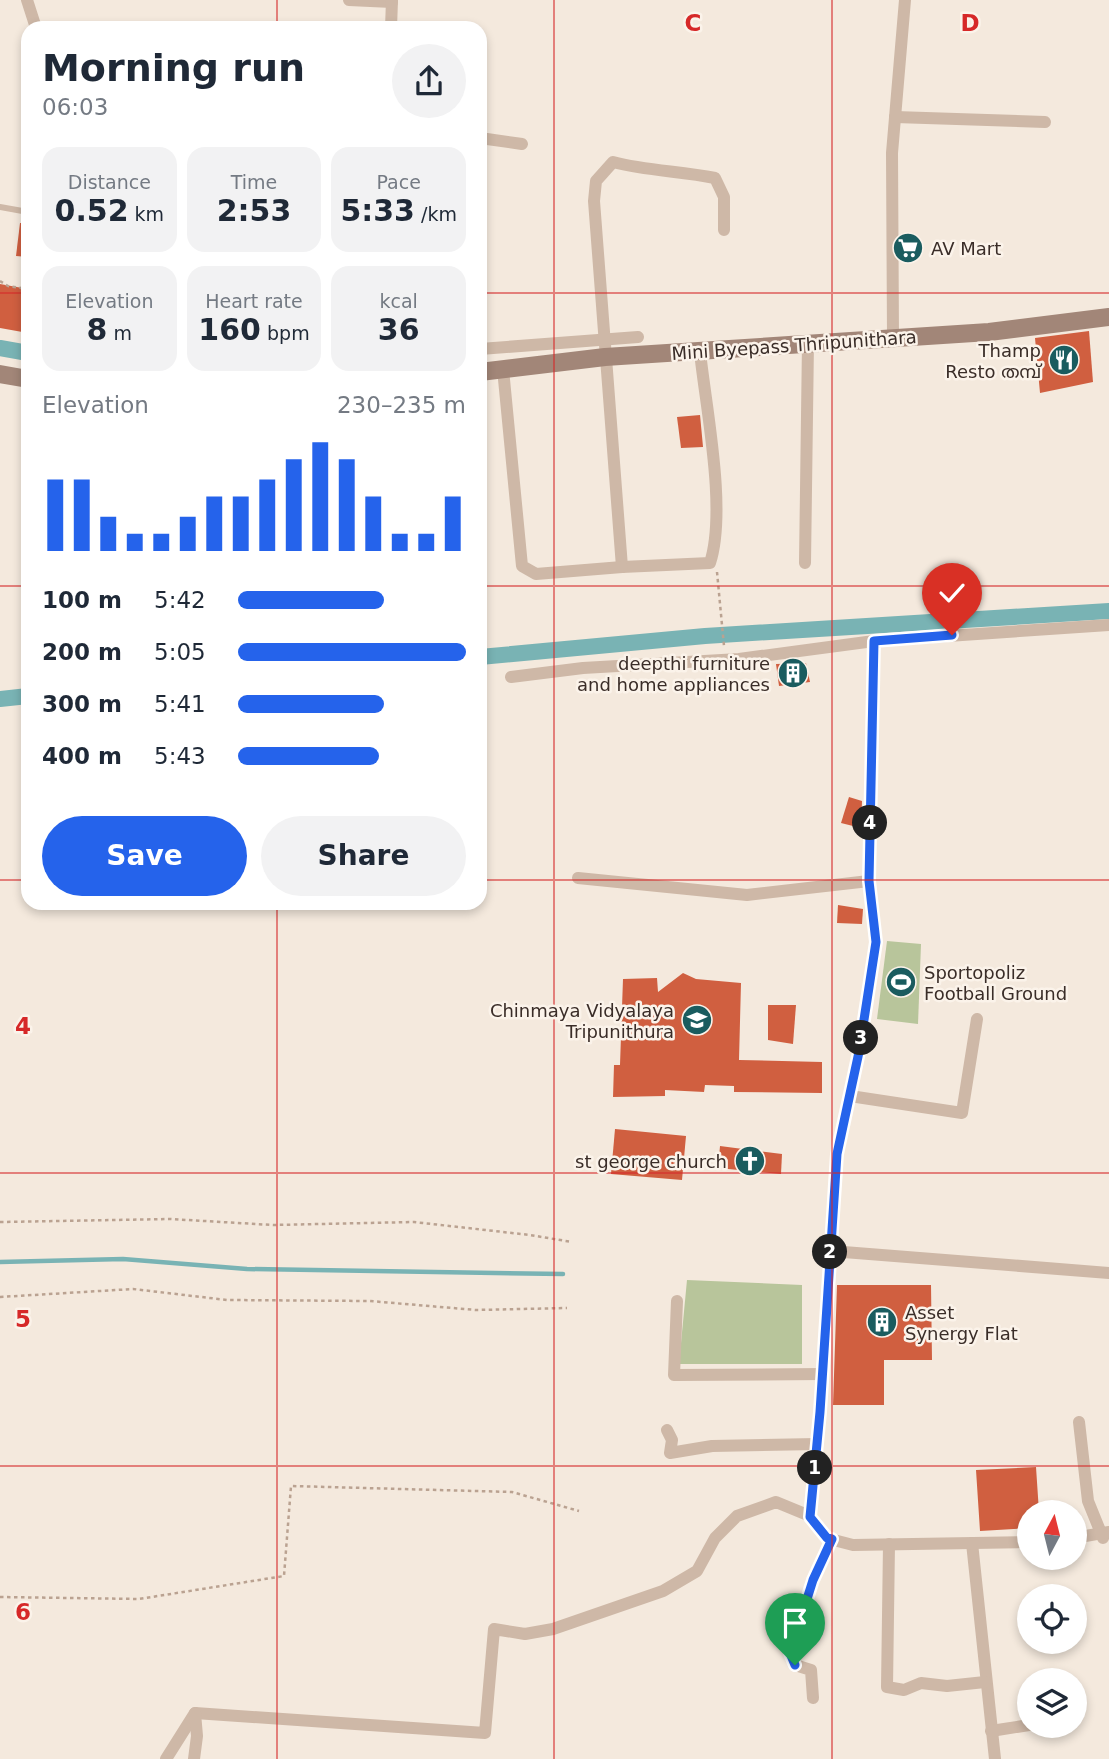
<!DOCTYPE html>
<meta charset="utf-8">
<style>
body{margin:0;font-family:"DejaVu Sans","Noto Sans Malayalam",sans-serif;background:#f2f2f3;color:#1f2937;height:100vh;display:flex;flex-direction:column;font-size:26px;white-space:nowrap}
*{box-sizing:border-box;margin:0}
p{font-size:23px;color:#747a83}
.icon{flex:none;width:38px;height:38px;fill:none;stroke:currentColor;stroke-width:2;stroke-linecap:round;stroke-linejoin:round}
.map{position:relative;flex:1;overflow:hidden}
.side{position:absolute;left:21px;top:21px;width:466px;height:889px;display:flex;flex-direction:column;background:#fff;border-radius:21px;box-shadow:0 4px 10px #0003}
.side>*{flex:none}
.needle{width:46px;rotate:7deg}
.fabs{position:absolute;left:1017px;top:1500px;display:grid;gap:14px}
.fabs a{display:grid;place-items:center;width:70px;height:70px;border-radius:50%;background:#fff;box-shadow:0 4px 10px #0003;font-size:35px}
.pin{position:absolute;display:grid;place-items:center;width:60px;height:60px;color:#fff;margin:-72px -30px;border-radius:50% 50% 50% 0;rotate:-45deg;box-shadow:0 0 7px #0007}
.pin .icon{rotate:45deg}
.km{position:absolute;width:35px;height:35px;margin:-18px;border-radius:50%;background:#222;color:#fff;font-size:19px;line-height:35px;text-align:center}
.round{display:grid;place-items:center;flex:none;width:74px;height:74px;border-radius:37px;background:#f2f2f3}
.summary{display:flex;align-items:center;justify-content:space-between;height:119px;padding:0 21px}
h1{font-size:38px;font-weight:800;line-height:52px}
.metrics{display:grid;grid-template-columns:repeat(3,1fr);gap:10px;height:119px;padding:7px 21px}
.metrics div{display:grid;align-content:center;border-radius:18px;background:#f2f2f3;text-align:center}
.metrics b{font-size:30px;font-weight:800}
.metrics small{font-size:19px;font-weight:400}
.metrics p{font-size:19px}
.chart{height:196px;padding:14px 21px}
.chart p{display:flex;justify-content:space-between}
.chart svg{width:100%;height:126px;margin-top:7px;stroke:#2563eb;stroke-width:6}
.primary-button{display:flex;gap:14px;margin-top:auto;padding:14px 21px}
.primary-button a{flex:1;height:80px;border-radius:42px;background:#2563eb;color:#fff;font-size:28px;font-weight:800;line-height:80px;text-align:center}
.primary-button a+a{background:#f2f2f3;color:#1f2937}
ul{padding:0 21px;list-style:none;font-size:23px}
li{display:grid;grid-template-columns:112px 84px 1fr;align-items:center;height:52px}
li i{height:18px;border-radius:9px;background:#2563eb}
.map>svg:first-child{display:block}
</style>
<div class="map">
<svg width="1109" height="1759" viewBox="0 0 1109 1759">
<rect width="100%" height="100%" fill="#f4e9dd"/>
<g fill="#b8c59b">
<path d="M887,941L921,944L918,1024L877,1019Z"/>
<path d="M687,1280L802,1285V1364H679Z"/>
</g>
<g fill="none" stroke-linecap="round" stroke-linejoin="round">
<path stroke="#79b3b4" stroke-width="4.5" d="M0,1262L123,1259L247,1269L563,1274"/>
<g stroke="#79b3b4" stroke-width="16">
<path d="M0,348L28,353"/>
<path d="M480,657L705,636L1109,611"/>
<path d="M0,699L28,696"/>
</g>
</g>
<g fill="#d05f40">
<path d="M20,223H28V257L16,256Z"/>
<path d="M0,284L28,289V333L0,328Z"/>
<path d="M1089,331L1093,382L1040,393L1035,338Z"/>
<path d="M700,415L703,447L681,448L677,417Z"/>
<path d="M806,663L810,682L779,686L776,664Z"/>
<path d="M849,797L862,801L861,828L841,823Z"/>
<path d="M838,905L863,909L862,924L837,923Z"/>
<path d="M683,973L696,979L741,983L739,1060L822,1062V1093L734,1092V1086L705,1085L704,1092L665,1090V1096L613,1097L614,1065H620L623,979L657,978L658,992Z"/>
<path d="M768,1005H796L793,1044L768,1040Z"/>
<path d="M615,1129L686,1136L682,1180L611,1174Z"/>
<path d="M720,1146L782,1154L781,1174L718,1168Z"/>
<path d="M837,1285H931L932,1360H884V1405H833Z"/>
<path d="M1036,1467L1039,1512H1029V1528L980,1531L976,1470Z"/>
</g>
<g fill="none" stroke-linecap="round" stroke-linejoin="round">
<g stroke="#baa291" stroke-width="2.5" stroke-dasharray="3.5 3.5" stroke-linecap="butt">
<path d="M0,281L8,286L28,289"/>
<path d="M717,572L724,646"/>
<path d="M0,1222L170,1219L273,1225L414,1222L530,1235L572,1242"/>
<path d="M0,1297L133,1289L227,1300L370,1301L476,1310L567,1308"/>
<path d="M0,1597L139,1599L284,1576L291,1486L512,1492L579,1511"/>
</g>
<path stroke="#ceb8a7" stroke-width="6" d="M0,207L28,212"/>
<g stroke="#ceb8a7" stroke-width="12">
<path d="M27,0L36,28"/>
<path d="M349,0L392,2"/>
<path d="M391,28L392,0"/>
<path d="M895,117L1045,122"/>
<path d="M480,138L522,144"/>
<path d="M893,337L892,153L905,0"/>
<path d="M480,349L638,337"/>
<path d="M700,352C706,409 727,510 710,563L622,567L594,201L596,181L613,162C647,171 681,171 715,178L724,197V230"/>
<path d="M503,369L522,566L536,574L622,567"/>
<path d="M805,563L808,342"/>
<path d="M511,677L583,668L739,659L874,641"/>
<path d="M578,878L747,895L869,881"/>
<path d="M850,1096L962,1113L977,1019"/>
<path d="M831,1251L1109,1273"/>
<path d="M677,1301L674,1375L823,1374"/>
<path d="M1079,1422L1088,1501L1103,1538"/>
<path d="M667,1430L672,1440L670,1453L712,1446L817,1444"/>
<path d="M810,1516L820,1412L837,1154L859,1052L876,942L869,881L874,641L1109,625"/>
<path d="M1074,1538L1109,1532"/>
<path d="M972,1543L995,1759"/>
<path d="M889,1544L887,1687L904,1690L921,1683L947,1686L985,1682"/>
<path d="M813,1698L811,1670L795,1665L790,1653L813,1580L833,1539"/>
<path d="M991,1731L1029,1725"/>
<path d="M166,1759L195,1713L485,1733L494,1629L525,1634L553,1629L663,1591L697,1571L715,1538L737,1516L776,1502L810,1516L826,1538L853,1545L1029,1542"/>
<path d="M194,1759L197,1736L195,1713"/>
</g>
<g stroke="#a28678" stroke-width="18">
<path d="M480,372L605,357L989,332L1109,317"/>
<path d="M0,374L28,379"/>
</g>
</g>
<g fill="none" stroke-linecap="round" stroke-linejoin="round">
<g stroke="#fff" stroke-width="14">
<path id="route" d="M795,1665L790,1653L813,1580L832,1539L827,1538L810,1517L820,1412L837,1154L859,1052L876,942L869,881L874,641L952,635"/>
</g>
<use href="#route" stroke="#2563eb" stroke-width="9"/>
</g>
<path fill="none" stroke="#d62828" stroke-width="2" stroke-opacity="0.55" d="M277,0V28M554,0V1759M832,0V1759M0,293H28M480,293H1109M0,586H28M480,586H1109M0,880H28M480,880H1109M277,903V1759M0,1173H1109M0,1466H1109"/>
<defs>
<g id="supermarket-disc" transform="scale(1.575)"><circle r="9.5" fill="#1a5c5f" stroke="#fbf3ea"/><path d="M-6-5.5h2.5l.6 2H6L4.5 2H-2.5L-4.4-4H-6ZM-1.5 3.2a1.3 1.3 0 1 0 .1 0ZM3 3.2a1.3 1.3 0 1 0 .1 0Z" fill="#fff"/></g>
<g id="restaurant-disc" transform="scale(1.575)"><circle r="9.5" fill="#1a5c5f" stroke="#fbf3ea"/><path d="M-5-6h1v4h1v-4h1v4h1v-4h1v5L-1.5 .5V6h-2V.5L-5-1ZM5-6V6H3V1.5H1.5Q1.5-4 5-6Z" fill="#fff"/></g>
<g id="building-disc" transform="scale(1.575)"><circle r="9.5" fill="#1a5c5f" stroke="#fbf3ea"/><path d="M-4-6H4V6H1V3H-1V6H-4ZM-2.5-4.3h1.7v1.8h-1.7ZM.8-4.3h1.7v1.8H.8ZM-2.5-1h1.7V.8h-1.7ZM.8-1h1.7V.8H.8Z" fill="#fff"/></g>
<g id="stadium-disc" transform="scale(1.575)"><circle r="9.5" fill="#1a5c5f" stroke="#fbf3ea"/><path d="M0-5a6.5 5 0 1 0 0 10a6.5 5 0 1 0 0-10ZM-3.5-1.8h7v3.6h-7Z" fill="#fff"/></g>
<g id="school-disc" transform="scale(1.575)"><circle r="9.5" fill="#1a5c5f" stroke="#fbf3ea"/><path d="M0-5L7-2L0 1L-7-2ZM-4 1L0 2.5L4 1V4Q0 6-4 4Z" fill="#fff"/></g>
<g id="church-disc" transform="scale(1.575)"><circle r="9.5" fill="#1a5c5f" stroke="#fbf3ea"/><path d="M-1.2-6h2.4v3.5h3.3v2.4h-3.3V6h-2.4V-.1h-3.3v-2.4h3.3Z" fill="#fff"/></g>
</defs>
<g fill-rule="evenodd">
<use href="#supermarket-disc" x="908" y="248"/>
<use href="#restaurant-disc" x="1064" y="360"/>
<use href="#building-disc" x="793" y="673"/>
<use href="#stadium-disc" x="901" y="982"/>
<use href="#school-disc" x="697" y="1020"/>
<use href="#church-disc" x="750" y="1161"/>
<use href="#building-disc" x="882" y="1322"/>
</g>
<g text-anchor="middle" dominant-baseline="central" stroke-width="5" stroke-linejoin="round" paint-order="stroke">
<g font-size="18" fill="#3a2d28" stroke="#fbf3ea" text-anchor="end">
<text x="931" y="248" text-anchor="start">AV Mart</text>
<text x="1041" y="350">Thamp<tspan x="1041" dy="21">Resto തമ്പ്</tspan></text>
<text x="770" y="663">deepthi furniture<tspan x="770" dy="21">and home appliances</tspan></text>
<text x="924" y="972" text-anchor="start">Sportopoliz<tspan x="924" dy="21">Football Ground</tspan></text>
<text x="674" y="1010">Chinmaya Vidyalaya<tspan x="674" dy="21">Tripunithura</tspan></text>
<text x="727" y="1161">st george church</text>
<text x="905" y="1312" text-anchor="start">Asset<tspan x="905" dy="21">Synergy Flat</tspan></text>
</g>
<g font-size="18" fill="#3a2d28" stroke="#fbf3ea">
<text transform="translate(794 345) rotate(-4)">Mini Byepass Thripunithara</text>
</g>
</g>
<g font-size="23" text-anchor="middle" font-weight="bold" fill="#d62828" stroke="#fbf3ea" stroke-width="5" stroke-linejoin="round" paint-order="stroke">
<text x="693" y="31">C</text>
<text x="970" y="31">D</text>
<text x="23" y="1034">4</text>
<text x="23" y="1327">5</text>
<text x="23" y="1620">6</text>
</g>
</svg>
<div class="fabs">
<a><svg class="needle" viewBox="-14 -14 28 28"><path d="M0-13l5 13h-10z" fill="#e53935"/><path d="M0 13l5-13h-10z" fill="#747a83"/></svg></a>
<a><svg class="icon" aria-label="locate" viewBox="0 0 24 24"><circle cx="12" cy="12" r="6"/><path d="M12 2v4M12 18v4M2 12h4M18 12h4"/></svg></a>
<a><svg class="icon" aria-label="layers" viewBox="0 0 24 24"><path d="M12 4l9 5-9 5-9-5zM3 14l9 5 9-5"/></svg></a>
</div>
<div class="pin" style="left:795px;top:1665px;background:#1e9e55"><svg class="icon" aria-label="arrive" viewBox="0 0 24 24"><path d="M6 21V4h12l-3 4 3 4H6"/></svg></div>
<div class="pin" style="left:952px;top:635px;background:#d93025"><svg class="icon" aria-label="check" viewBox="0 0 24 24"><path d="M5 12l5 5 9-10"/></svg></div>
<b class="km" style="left:815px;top:1468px">1</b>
<b class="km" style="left:830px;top:1252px">2</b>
<b class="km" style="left:861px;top:1038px">3</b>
<b class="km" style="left:870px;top:823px">4</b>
<section class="side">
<div class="summary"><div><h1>Morning run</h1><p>06:03</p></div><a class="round"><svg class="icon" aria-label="share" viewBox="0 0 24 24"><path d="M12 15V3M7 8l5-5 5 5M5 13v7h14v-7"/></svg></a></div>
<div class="metrics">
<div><p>Distance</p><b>0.52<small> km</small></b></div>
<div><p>Time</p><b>2:53</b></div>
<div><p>Pace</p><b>5:33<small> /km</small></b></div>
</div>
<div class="metrics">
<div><p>Elevation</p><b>8<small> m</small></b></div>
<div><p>Heart rate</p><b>160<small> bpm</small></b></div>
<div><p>kcal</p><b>36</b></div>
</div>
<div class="chart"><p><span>Elevation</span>230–235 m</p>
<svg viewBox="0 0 160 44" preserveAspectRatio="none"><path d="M5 44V19M15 44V19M25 44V32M35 44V38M45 44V38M55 44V32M65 44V25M75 44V25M85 44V19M95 44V12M105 44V6M115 44V12M125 44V25M135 44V38M145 44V38M155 44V25"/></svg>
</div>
<ul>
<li><b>100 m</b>5:42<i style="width:64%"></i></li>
<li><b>200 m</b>5:05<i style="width:100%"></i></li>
<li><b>300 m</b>5:41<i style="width:64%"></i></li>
<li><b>400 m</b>5:43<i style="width:62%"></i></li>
</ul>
<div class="primary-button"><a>Save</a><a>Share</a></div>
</section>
</div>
